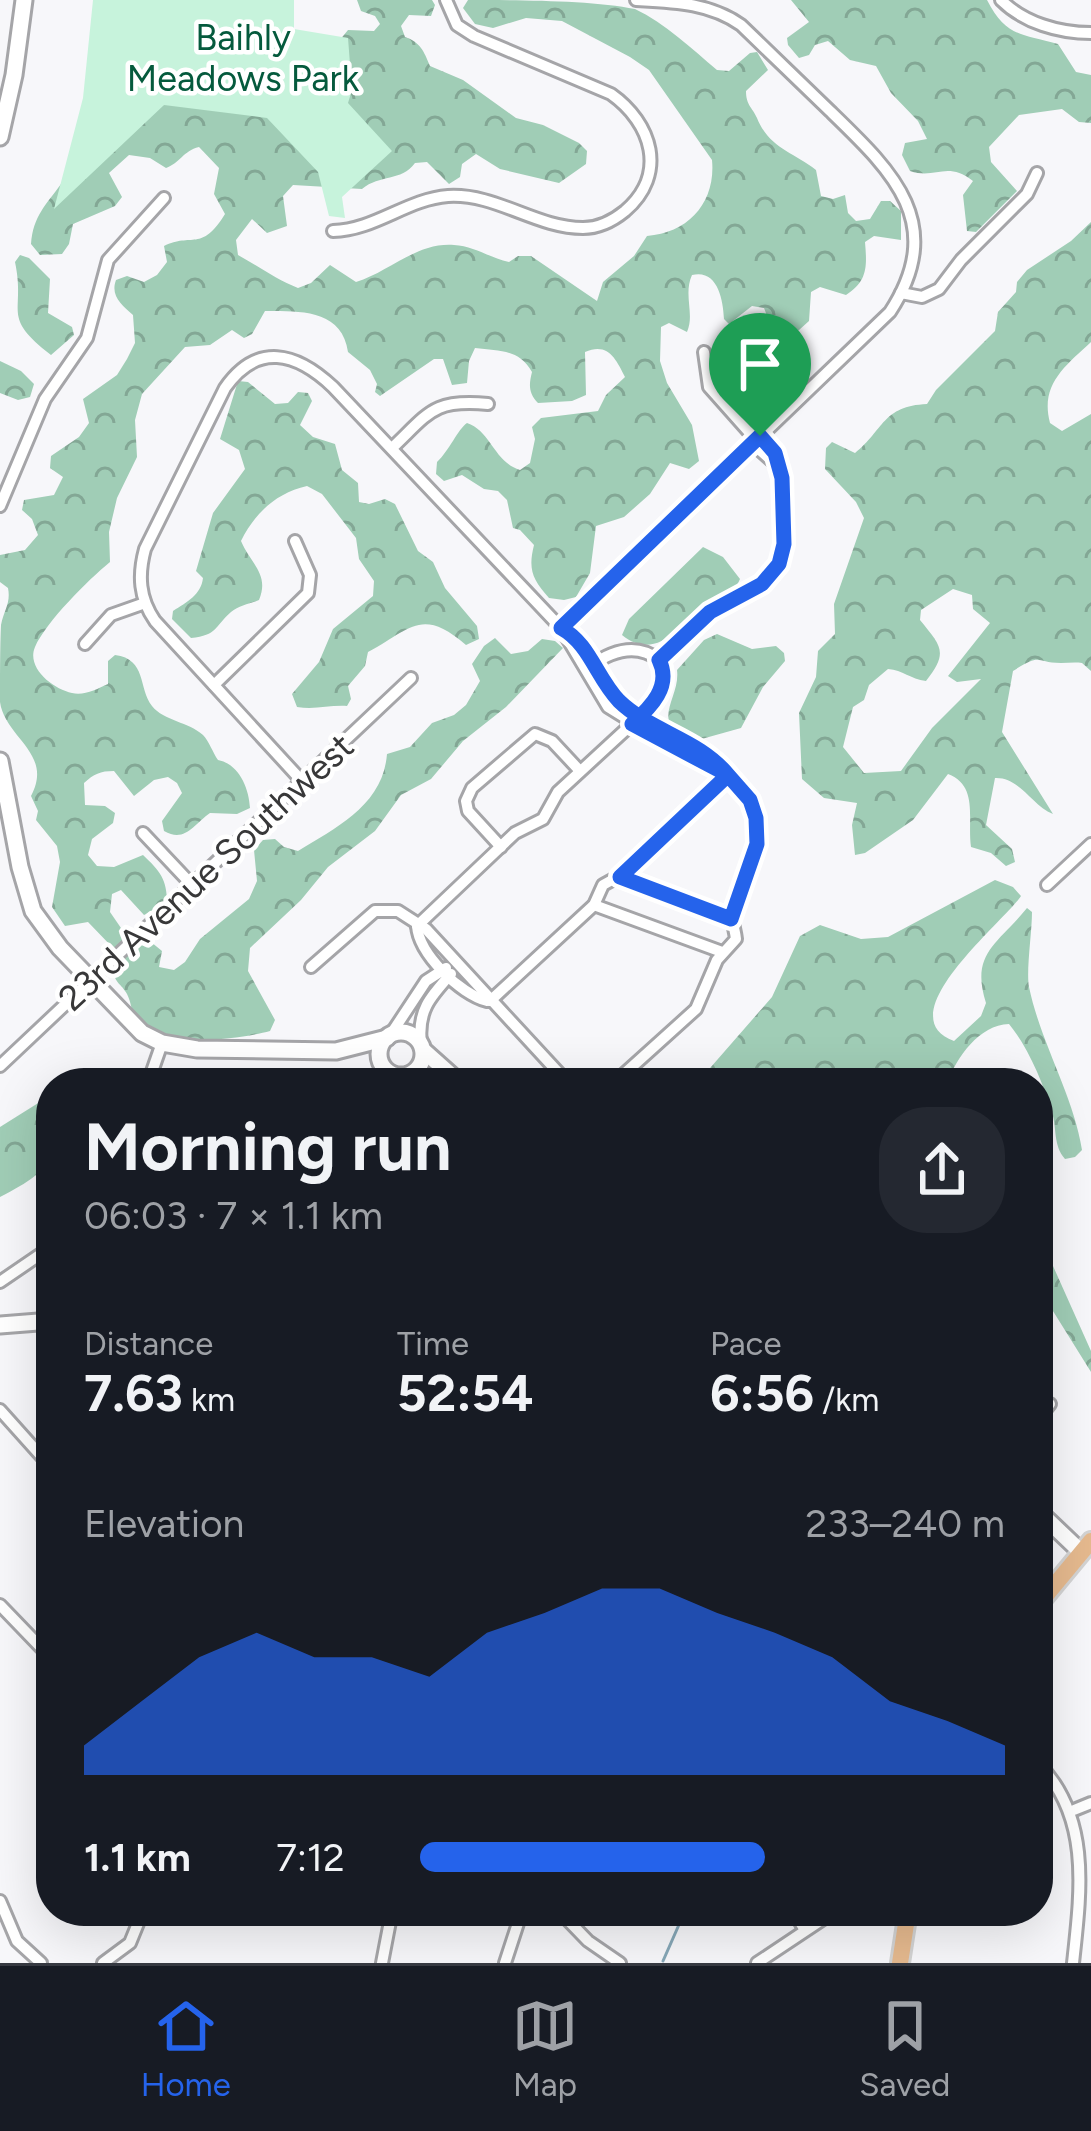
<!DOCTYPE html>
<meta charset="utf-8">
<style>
body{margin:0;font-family:Figtree,sans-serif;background:#242831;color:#f1f3f6;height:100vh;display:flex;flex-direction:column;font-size:45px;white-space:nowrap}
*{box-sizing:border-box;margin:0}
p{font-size:39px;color:#9ea1a6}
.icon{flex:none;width:66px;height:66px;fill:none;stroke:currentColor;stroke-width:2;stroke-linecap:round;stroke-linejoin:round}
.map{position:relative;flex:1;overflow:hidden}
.panel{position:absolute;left:36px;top:1068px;width:1017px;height:858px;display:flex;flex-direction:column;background:#171b24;border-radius:48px;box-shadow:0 12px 48px #0002}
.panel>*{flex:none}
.pin{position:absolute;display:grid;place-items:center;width:102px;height:102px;color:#fff;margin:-123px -51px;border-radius:50% 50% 50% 0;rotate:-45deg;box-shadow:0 0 12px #0007}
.pin .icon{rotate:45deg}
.round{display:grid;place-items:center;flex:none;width:126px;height:126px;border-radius:48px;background:#242831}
.summary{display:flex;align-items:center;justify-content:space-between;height:204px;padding:0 48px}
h1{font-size:66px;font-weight:700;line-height:90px}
.figures{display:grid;grid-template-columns:repeat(3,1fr);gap:18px;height:204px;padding:12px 48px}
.figures div{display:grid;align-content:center}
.figures b{font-size:51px;font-weight:700}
.figures small{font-size:33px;font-weight:400}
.figures p{font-size:33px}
.chart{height:336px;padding:24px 48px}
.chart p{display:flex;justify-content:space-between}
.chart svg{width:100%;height:216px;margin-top:12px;fill:#2563eb;opacity:.7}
ul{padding:0 48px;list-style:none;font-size:39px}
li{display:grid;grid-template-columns:192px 144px 1fr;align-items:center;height:90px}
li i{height:30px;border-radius:15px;background:#2563eb}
.menu{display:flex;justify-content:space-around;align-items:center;height:168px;border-top:3px solid #363941;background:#171b24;font-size:33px;color:#9ea1a6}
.menu a{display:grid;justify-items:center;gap:6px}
.menu .on{color:#2563eb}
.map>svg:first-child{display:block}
</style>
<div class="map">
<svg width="1091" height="1963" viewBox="0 0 1091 1963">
<defs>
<pattern id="forest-crowns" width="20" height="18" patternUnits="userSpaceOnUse" patternTransform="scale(3)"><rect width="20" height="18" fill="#a0cdb6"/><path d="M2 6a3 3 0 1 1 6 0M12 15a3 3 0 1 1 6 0" fill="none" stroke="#83a795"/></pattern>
</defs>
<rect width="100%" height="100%" fill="#f7f7fa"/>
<g fill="url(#forest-crowns)" fill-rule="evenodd">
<path d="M357,0H432L435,5L431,16L409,15L401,26L405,37C420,42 424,51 430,66L463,80L516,118L543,125L579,143L587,151L586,164L559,183L500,169L476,154L462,164L460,177L449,184L427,162L415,163C401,182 380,174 362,189L293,185L283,196L287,226L267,233L252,219L236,240L238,255C258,266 277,280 298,288L311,283L330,265L356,282C389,272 417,242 454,245C474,246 490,258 509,262L518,256H531L597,301L603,282L634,256L647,236C689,233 716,202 712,160L649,70L630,57L562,21L526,18L493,28L475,24L463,8L468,0C515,0 593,0 635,9C665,23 692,49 717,70L729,71L750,53L757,52L768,70L746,91C746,105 752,107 757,118C769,148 793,152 816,170L821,196L833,199L845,195L848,213L856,221L870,219L881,201H890L901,211V240L874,236L865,242C867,266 868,281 846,295L820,287L811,292L809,321L789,339L765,375L754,366H736L732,359L738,348C755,345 762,337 769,321L764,308L752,306L729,324L724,319C723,298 717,269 692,275C683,295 695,314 687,332L669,323L661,327L660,361L667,383L692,425L699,461L689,469L670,463L650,494L624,517L596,526L590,573L576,597L564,600L549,598C532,579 528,569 534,545L520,530L513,528L507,500L498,491L484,489L462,475L444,481L436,474L437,462C449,451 458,429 467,423C491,431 494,462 520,470L530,463L535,439L532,427L541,418L598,411L606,395L625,377C616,359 608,342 585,352L586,395L572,401L538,403C528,393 529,384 532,372C519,349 499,351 475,348L469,361L467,383L452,385L443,359H434L380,396L375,392L377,384L370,370L348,352C342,309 299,311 265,311L252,334L244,338L232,330L210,345L185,347L142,394L135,420L137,457L117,498L109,532L110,562C88,580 46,622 35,647C26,668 53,689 72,693C84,696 97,689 108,684V661L115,655C147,659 138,688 152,706C164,721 189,722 203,735C209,741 213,753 218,760C239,764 249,788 250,808L237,814L210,813C193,825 185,843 164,831L162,821L182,793L177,783L168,777L154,780L134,796L114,771C100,771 94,774 84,783L85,805L105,806L115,813L113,823L92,839L88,855L97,866L114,867L143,855C160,871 167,879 167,903L144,915L121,890L112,894L110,912L121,928L123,942L114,949L88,922L65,926L52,907L60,862L57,846L36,820L38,811L31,796C54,753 5,738 0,702C0,680 0,646 1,625C4,610 11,603 8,588L0,582V555L25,550L38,535L32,519L22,510L24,500L54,495L63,477L50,468L51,456L79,437L89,423L83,399L117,375L127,359L135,343L133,315C122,305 110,296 116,280L127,276L144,282L157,275L167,262L164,246C192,232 201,253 225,214L214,194L219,168L199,147C183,151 180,163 166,168L150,158L129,155L109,173L122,197L115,206L73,224L69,244L62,254L40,255L31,244C33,216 46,205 61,184C69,171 72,152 76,137L339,41L348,30L374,31L380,24L375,16L361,11Z"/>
<path d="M791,0H987C1006,37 1022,34 1058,44L1076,72L1091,75V123L1079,122L1062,109L1019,115L989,147L991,162L1017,191L976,232L967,231L963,195L973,181C946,160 936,180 910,171L902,155L905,143L927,139L918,121L891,93L876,66L850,60L828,41L815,45L809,55L799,58L788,45L787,38L809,22Z"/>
<path d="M1091,222V342C1064,367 1040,385 1050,423L1062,431L1091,414V671L1082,663C1075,662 1068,663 1061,663C1034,663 1043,652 1013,671L1002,732L1053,814C1031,805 1020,777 995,778L986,825L1012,849L1015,862L1006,866L991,853L971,847C967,819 979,786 948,774L913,820L865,853L855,855L852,825L857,803L824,798L802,779L799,713L816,677L818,651L835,634L834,604L864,518L856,502L825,469L826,448L832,442L855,453C884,430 882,406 927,404L936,390L995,331L998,312L1016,292L1017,282L1027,270L1071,241ZM953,589L972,595L973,609L990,623L948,676L957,682L981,679L932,728L901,771L864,773L843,747L853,707L864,700L869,685L888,669C903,670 910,679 926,681C949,652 941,646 920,620L921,610Z"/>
<path d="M20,255L29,258L50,279L48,313L72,327L74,335L51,355C0,315 26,314 15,262Z"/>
<path d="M0,361L21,371L34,384L30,397L18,400L0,393Z"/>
<path d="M238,381L248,382L275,404L288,403L298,392L308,393L312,401L300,425L313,437L335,444L342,470L358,483L359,502L369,504L385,499L395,504L418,551L433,562L445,588L477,626L479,639L466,645C421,606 410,630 368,652L365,666L348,686L351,699L347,706C329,705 315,710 297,707L292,694L319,662L333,629L373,596L374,581L359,559L356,538L322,494L307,486C276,493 255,513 241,541C250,563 270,574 259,600C250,604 239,605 231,612C214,627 218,635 191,638L172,619L173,611C187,602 201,595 203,578L196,571L213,513L245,469L239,450L220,439Z"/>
<path d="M703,547L723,557L740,579C733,596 717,597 703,608C679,627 655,662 622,635L629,619Z"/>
<path d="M717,634L752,649L776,646L784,653L785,661L763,687L741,728L698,740C644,726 681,700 677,670L704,640Z"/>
<path d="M495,638L511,654L528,651L542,639L555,641L563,648L506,707L463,741L431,779L401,795L375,831L328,867L301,900L250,948L248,971L275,1020L270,1031C241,1039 167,1048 142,1027C130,1016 133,1006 127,994C121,983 115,984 113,970C123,958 134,942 151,942L162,951L159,967L174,970L185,962L200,939L249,899L257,881L254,850L263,840L275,839L284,847L298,851C337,827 383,805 387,754L410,747L432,723L454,715L466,705L480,681L472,664L484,646Z"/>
<path d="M995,880L1013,887L1021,896C1004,922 886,1016 954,1041L981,1016L986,1003C970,953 998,944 1027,908L1032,912C1032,932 1026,971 1029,987C1041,1044 1073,1094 1082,1150L1075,1157L1065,1159C1053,1145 1057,1129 1052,1112C1043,1083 1028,1047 1009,1024C979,1025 957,1057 947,1083H697L772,997L800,936L820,925L861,939L888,937Z"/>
<path d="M51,1095C51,1159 61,1166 0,1197V1127Z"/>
<path d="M1038,1189L1049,1257L1091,1351V1372L1038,1287Z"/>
</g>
<g fill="#c7f3dc">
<path d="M93,0H294V29L348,38L352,90L348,103L392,151L342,197L345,218L329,216L318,172L267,118L164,105L54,209L83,98Z"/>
<path d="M185,1068L343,1070L334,1083H185Z"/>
</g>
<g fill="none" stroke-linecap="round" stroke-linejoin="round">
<path stroke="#86a7b7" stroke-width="3" d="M663,1961L685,1911"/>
<g stroke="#a5a5a8" stroke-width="16">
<g id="street">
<path d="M1001,0C1024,23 1059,33 1091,33"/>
<path d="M333,231C375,230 407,199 448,196C496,193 536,228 583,228C599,228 614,220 625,211C668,174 652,123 611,94L474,36L457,25L446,0"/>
<path d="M901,293L922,297L939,289L961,260L1027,194L1037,173"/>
<path d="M704,352L709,387L756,440"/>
<path d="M753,444L780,468"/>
<path d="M392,448C430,412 433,399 488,404"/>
<path d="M0,506L45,399L87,338L108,260L164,198"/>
<path d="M561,628L890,312C948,223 892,171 830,111C800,82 771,54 741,25C710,3 674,2 636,0"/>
<path d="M564,629C594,647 601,686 628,708C671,743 767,767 757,841C754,866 738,887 733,912C731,921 735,929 736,939L717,960L696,1009L614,1083"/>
<path d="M85,644L111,615L145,603"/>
<path d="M659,660L710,612L762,584L779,564L784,544L782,478L775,453L760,436"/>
<path d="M214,685L308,593L310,575L295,541"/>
<path d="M301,780L155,621C139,598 138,575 145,549L225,388C257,342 296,352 333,387L561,628L608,707L692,759L728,775"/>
<path d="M143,833L192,885"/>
<path d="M501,847L468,811L466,801L472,788L535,734L552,741L580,771"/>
<path d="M620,877L731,919"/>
<path d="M1047,885L1091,844"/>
<path d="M594,905L722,952"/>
<path d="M417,926L515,833L543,819L558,792L646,711L665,675L659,660C636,642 611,651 589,667"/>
<path d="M417,926C419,954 460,994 487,1001"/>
<path d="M311,967L375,911H398L426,929L568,1083"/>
<path d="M490,1001L594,905L603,885L630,870L728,775"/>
<path d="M391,1034L426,981L446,968"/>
<path d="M421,1044C417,1011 430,997 451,974"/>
<path d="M0,1066L411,678"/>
<path d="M148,1083L162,1043"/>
<path d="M0,1282L51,1247"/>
<path d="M0,1410L51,1467"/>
<path d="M1038,1419L1050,1404"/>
<path d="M0,1605L51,1658"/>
<path d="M1038,1763C1091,1817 1081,1890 1073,1963"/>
<path d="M1074,1810L1091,1803"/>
<path d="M0,1901L17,1941L41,1963"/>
<path d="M559,1911L588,1941L620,1963"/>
<path d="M793,1911L805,1930"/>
<path d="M103,1963L130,1943L143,1911"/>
<path d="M382,1963L392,1911"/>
<path d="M505,1963L522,1911"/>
<path d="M757,1963L835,1911"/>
</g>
</g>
<g stroke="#a5a5a8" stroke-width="21">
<g id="secondary">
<path d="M0,137L14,75L24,0"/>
<path d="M0,761L20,867L33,911L60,948L142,1033L162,1043L197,1049L336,1051L387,1038"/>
<circle cx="401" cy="1054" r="22"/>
<path d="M423,1050L460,1083"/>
<path d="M0,1325L51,1321"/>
<path d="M1038,1511L1081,1552"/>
</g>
</g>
<g stroke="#d3d3d3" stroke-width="22">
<g id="primary">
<path d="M1038,1605L1091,1541"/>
<path d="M900,1963L908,1911"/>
</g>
</g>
<use href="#street" stroke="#fff" stroke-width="10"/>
<use href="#secondary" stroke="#fff" stroke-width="15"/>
<use href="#primary" stroke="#e5b98e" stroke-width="16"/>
</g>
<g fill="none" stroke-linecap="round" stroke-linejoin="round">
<g stroke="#fff" stroke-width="24">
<path id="route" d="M760,436L561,628C590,644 596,677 619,701C651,732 699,739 728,775L620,877L731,919L757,844L756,818L750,800L728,775L632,724C651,707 672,686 659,660L710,612L762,584L779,564L784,544L782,478L775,453L760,436"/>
</g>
<use href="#route" stroke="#2563eb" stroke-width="15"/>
</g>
<g text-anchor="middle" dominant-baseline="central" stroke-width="9" stroke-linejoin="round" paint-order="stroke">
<g font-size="36" fill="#055a3d" stroke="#fff">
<text x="243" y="37">Baihly<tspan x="243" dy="41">Meadows Park</tspan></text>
</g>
<g font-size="36" fill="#383839" stroke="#fff">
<text transform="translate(206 872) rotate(-43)">23rd Avenue Southwest</text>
</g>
</g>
</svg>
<div class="pin" style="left:760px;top:436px;background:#1e9e55"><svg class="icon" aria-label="arrive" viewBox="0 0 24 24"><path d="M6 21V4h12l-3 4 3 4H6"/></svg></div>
<section class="panel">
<div class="summary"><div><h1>Morning run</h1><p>06:03 · 7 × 1.1 km</p></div><a class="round"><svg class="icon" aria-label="share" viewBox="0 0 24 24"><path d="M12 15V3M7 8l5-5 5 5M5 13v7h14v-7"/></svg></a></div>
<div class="figures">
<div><p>Distance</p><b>7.63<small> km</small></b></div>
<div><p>Time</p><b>52:54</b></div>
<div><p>Pace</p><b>6:56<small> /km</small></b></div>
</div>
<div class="chart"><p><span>Elevation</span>233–240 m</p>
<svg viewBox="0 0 160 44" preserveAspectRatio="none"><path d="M0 44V38L10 29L20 20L30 15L40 20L50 20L60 24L70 15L80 11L90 6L100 6L110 11L120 15L130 20L140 29L150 33L160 38V44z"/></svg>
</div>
<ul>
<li><b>1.1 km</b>7:12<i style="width:59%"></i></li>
</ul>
</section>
</div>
<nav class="menu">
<a class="on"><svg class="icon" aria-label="home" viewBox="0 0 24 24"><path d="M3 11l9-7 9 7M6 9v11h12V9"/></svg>Home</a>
<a><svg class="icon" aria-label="map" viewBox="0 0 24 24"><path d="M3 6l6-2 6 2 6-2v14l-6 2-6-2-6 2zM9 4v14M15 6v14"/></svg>Map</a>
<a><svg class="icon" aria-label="saved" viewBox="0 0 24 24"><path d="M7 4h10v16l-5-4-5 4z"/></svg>Saved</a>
</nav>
